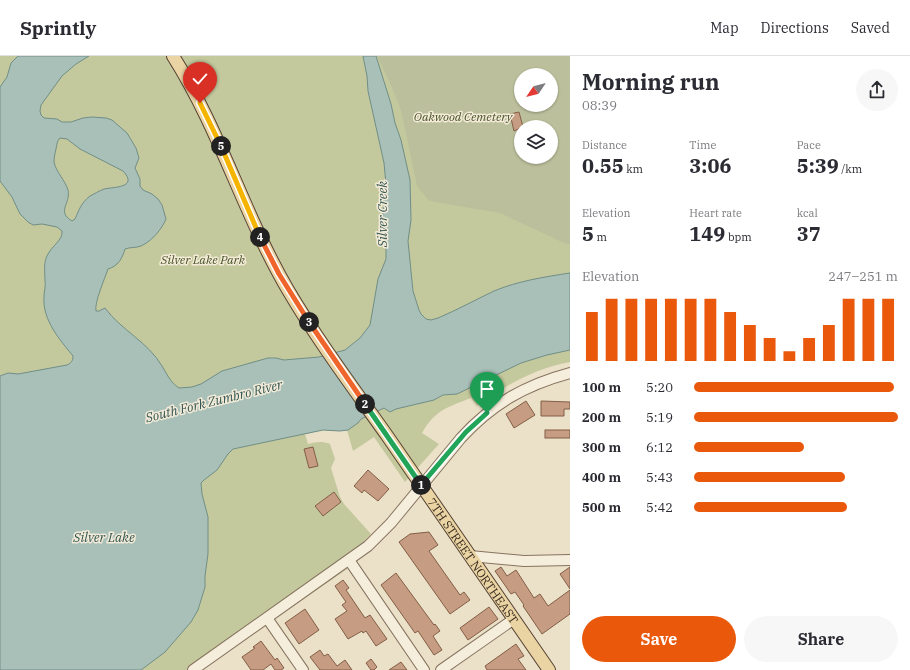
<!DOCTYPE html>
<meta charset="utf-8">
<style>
body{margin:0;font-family:"IBM Plex Serif",serif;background:#f7f7f7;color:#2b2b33;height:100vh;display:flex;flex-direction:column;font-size:15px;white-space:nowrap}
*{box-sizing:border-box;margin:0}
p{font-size:13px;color:#7c7c81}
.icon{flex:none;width:22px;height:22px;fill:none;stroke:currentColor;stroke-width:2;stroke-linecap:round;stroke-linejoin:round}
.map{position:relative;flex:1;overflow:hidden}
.drawer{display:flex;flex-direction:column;background:#fff;width:340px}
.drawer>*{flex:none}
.needle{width:26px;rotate:235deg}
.fabs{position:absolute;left:514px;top:12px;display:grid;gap:8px}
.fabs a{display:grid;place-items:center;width:44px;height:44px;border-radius:50%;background:#fff;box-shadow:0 1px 3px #0004;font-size:20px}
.pin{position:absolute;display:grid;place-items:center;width:34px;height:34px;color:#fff;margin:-41px -17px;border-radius:50% 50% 50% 0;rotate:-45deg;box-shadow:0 0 4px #0007}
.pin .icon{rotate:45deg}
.km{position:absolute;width:20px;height:20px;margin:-10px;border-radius:50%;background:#222;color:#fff;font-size:11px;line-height:20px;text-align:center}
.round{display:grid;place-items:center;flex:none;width:42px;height:42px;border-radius:21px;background:#f7f7f7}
.summary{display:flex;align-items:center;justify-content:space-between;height:68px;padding:0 12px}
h1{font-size:22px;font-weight:700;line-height:30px}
.stats{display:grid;grid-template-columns:repeat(3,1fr);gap:6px;height:68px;padding:4px 12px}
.stats div{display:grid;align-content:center}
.stats b{font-size:20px;font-weight:700}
.stats small{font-size:11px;font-weight:400}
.stats p{font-size:11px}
.chart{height:112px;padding:8px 12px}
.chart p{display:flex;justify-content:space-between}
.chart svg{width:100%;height:72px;margin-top:4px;stroke:#ea580c;stroke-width:6}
.cta{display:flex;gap:8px;margin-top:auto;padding:8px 12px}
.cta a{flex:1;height:46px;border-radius:24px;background:#ea580c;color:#fff;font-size:16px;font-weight:700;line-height:46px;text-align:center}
.cta a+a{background:#f7f7f7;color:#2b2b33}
ul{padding:0 12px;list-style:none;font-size:13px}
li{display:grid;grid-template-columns:64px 48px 1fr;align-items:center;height:30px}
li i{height:10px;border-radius:5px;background:#ea580c}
header{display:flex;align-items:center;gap:24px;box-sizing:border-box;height:56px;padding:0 20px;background:#fff;border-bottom:1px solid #e1e1e2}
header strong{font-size:19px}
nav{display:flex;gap:22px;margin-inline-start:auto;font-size:14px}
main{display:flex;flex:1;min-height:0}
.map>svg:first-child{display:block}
</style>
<header>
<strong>Sprintly</strong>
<nav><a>Map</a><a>Directions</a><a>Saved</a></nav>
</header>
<main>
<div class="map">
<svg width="570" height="614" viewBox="0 0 570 614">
<rect width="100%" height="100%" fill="#ebe1c9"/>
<path fill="#c4c99d" d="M0,0H404L519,104L552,115L551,19H521L471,34L570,0V306C536,312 504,330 477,350L471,342C448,351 435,354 422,377L439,388L405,426L374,381L353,395L347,374L340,375L323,374L305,378L308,388C316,386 322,385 330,388L335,403L331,412L340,441L344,448L371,478L360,490L340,504L347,513L202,614H0Z"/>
<path fill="#bbbf9b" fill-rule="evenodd" d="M377,0H570V188H566L500,157L429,145L417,130L401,54L391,29ZM521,19H551V49H521ZM521,71H551V101H521Z"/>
<path fill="#a9c0b9" stroke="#708e86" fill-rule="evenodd" d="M18,0H89L76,8L62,20L41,49L40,55L41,59L44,62L57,63L62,66H71L83,62L92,61L106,62L112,64L127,77L136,92L139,102L135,112L140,123V130L143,134L152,138L158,143L162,149L166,163C162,173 152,185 141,190C136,192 130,191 125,193C122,203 118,210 108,213C105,222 94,247 96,255H99L105,252C121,274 148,286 162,310C167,318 170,326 179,332L192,331L201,328L222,315L268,302H276L284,304L319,301L345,294L360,282L370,269L378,223L386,203V194L382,171L384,143L386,128L384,107L368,35L367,20L363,0H376L391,48L395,67L401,84L410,124L411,164L408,185L413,235L419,254L421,258L426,263L431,264L438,262C457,254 475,244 494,235C518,225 544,221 570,217V294L547,299L521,307L457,338L443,339L434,344L396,353L390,356L384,352L361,363L358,367L348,374L340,375L323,374L233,393L228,398L217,414L204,424L201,427L202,438L208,461V498L205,520V531L198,554L191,566L165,596L141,614H0V320L8,317L18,318L67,309C71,307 73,305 73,300C60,284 42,264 44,240C44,235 46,230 45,225C45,216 43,206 48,198C52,190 63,184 62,175L57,171L42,168L33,169L28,166L20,158L12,141L0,125V31L7,21L11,7ZM60,82L67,83L80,93L123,115C139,132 113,131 104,133C99,135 94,138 90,140C81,147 79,154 75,163L72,165C56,155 71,148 68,134C65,124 56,116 54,106C54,102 55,97 56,93C57,88 57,85 60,82Z"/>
<g fill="#c69d82" stroke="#835e47">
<path d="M519,56L523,71L514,75L510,58Z"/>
<path d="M526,345L535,359L514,372L506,358Z"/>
<path d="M541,345L570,346V353H564V360H541Z"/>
<rect x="545" y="374" width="25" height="8"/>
<path d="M313,391L318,410L309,412L304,393Z"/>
<path d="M368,414L389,433L378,445L364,434L362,437L354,430Z"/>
<path d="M334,436L341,446L323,460L315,450Z"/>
<path d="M429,476L438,489L429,495L460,539L464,536L470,544L450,558L399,486L410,478Z"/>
<path d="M501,511L507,520L516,514L534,542L540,538L548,550L570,534V558L542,578L523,550L524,549L515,536L511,538L495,515Z"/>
<path d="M570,511V533L560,518Z"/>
<path d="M396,517L434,569L435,568L440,575L433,580L442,594L434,599L418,575L415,577L381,529Z"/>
<path d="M343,524L349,532L346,534L365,562L370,559L387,583L376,590L366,575L363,577L362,575L348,583L335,563L347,555L342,549L346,546L335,530Z"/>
<path d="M489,551L498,563L468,584L460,572Z"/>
<path d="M305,553L319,574L299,588L285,567Z"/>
<path d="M261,585L275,604L277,602L284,612L281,614H275L271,608L263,614H251L242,601L255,592L253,591Z"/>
<path d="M516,588L524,600L518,603L526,614H487L485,610Z"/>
<path d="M320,594L324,600L328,598L337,610L345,604L352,614H320L310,601Z"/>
<path d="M371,603L377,611L374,614H371L366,607Z"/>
<path d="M401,606L407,614H389Z"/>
</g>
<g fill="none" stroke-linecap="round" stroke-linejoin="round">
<g stroke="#86735f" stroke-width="12">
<g id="minor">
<path d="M470,500L524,505L570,504"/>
<path d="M349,504L424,614"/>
<path d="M267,562L303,614"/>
<path d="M193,614L368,490L391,467L461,382C492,348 525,329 570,317"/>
<path d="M441,614L514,563"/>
</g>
</g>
<g stroke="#554233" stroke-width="14">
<g id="major">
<path id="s1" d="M173,0C220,74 244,159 288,234C318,285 354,333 388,381C442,459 495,536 549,614"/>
</g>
</g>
<use href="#minor" stroke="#f6eedc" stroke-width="10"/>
<use href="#major" stroke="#ebd4a4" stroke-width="12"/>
</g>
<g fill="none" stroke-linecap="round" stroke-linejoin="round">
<g stroke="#fff" stroke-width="8">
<path id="split-1" d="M421,429L466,376L487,357"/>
</g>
<g stroke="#fff" stroke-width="8">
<path id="split-2" d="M365,348L421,429"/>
</g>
<g stroke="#fff" stroke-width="8">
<path id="split-3" d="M309,266L365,348"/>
</g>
<g stroke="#fff" stroke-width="8">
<path id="split-4" d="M260,181L279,218L309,266"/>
</g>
<g stroke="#fff" stroke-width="8">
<path id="split-5" d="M221,90L260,181"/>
</g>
<g stroke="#fff" stroke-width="8">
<path id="split-6" d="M200,47L221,90"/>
</g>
<use href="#split-1" stroke="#22a559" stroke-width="5"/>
<use href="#split-2" stroke="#22a559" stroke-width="5"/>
<use href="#split-3" stroke="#f0652b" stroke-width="5"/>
<use href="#split-4" stroke="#f0652b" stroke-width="5"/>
<use href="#split-5" stroke="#f5b400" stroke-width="5"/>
<use href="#split-6" stroke="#f5b400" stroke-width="5"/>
</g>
<g text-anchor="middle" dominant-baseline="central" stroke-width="3" stroke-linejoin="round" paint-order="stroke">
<g font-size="12" font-style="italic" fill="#495329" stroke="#f3ebd8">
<text x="463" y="60">Oakwood Cemetery</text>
<text x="203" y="203">Silver Lake Park</text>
</g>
<g font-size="12" fill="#382c21" stroke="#f3ebd8">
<text stroke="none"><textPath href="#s1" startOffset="589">7TH STREET NORTHEAST</textPath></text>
</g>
<g font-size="13" font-style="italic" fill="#325653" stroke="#f3ebd8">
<text transform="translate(382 158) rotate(-90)">Silver Creek</text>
<text transform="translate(214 345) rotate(-14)">South Fork Zumbro River</text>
<text x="104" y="481">Silver Lake</text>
</g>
</g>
</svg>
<div class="fabs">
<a><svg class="needle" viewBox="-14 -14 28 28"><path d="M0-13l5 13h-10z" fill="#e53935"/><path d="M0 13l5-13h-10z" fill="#7c7c81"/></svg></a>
<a><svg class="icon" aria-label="layers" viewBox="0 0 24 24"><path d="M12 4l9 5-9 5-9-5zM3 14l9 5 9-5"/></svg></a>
</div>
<div class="pin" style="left:487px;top:357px;background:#1e9e55"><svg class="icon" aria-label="arrive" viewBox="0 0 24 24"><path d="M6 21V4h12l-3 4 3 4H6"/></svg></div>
<div class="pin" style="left:200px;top:47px;background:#d93025"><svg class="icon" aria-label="check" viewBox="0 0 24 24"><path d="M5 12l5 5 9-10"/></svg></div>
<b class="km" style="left:421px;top:429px">1</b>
<b class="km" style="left:365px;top:348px">2</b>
<b class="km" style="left:309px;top:266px">3</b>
<b class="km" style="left:260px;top:181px">4</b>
<b class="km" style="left:221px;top:90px">5</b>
</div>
<section class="drawer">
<div class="summary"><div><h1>Morning run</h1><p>08:39</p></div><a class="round"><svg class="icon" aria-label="share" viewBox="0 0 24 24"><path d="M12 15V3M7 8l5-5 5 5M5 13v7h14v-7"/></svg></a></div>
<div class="stats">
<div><p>Distance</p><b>0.55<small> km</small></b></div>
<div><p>Time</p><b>3:06</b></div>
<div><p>Pace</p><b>5:39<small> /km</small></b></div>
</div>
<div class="stats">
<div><p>Elevation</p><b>5<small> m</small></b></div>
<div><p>Heart rate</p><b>149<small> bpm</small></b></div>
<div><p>kcal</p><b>37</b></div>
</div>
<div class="chart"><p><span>Elevation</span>247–251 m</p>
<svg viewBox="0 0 160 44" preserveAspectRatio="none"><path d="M5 44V14M15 44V6M25 44V6M35 44V6M45 44V6M55 44V6M65 44V6M75 44V14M85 44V22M95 44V30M105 44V38M115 44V30M125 44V22M135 44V6M145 44V6M155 44V6"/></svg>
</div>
<ul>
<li><b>100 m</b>5:20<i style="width:98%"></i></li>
<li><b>200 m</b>5:19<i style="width:100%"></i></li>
<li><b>300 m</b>6:12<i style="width:54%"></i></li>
<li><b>400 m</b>5:43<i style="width:74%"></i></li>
<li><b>500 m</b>5:42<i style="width:75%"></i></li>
</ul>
<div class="cta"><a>Save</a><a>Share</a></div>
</section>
</main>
